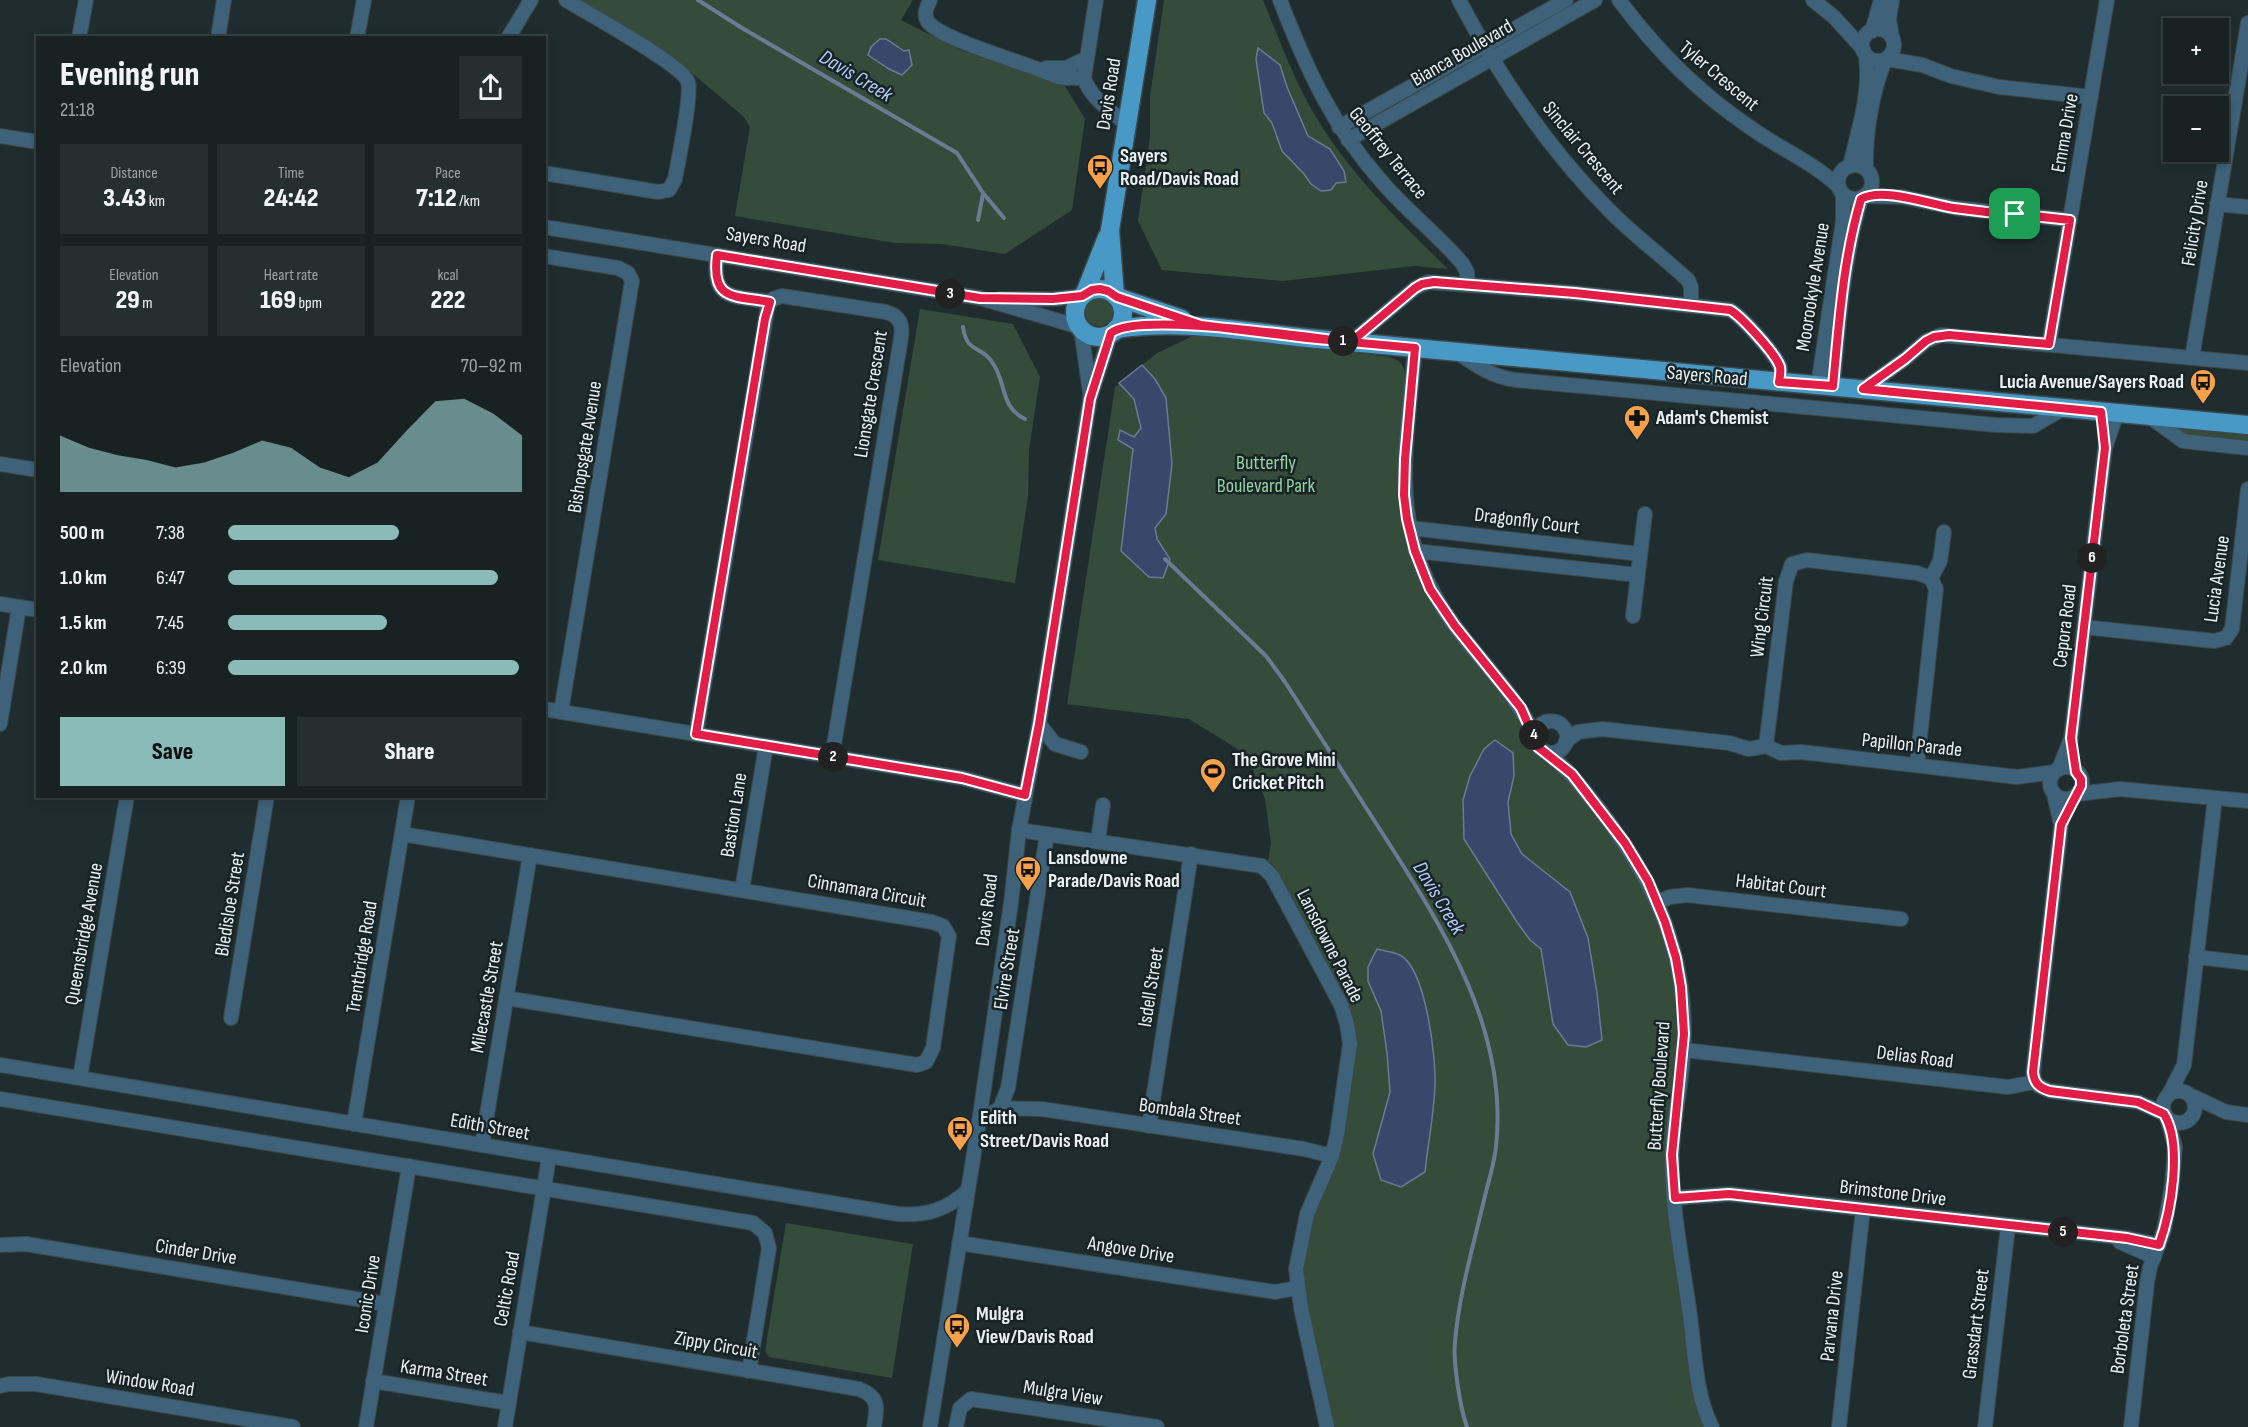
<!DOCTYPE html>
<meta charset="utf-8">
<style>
body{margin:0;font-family:"Sofia Sans Condensed",sans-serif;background:#252f30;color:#f1f3f6;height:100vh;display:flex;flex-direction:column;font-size:22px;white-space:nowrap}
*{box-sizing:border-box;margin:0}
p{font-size:20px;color:#9fa4a6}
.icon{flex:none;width:33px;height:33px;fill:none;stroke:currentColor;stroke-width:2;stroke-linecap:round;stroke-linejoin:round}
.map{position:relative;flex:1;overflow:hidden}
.sheet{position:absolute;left:36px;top:36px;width:510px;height:762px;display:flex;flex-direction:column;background:#182223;border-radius:0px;box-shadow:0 3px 9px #0003,0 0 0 2px #363f41}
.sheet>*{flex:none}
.buttons{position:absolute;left:2163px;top:18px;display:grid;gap:12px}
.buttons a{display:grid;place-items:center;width:66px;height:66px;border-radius:0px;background:#182223;box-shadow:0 3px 9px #0003,0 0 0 2px #363f41;font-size:30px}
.pin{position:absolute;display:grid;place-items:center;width:51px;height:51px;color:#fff;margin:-26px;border-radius:12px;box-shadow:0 3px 9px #0006}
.km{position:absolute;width:30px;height:30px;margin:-15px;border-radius:50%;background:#222;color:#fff;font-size:16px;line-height:30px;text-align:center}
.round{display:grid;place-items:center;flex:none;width:63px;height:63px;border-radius:0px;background:#252f30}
.head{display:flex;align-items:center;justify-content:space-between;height:102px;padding:0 24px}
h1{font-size:33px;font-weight:800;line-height:45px}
.stats{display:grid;grid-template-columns:repeat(3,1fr);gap:9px;height:102px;padding:6px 24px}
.stats div{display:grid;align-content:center;border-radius:0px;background:#252f30;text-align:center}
.stats b{font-size:26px;font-weight:800}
.stats small{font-size:16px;font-weight:400}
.stats p{font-size:16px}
.chart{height:168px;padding:12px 24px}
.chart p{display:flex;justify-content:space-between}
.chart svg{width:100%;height:108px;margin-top:6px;fill:#8bbbb9;opacity:.7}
.cta{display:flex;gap:12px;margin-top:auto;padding:12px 24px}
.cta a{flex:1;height:69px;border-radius:0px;background:#8bbbb9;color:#111;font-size:24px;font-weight:800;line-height:69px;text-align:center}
.cta a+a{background:#252f30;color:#f1f3f6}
ul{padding:0 24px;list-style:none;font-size:20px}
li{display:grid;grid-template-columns:96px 72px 1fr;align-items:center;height:45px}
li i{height:15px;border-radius:8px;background:#8bbbb9}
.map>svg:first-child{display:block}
</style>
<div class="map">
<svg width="2248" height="1427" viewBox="0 0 2248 1427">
<rect width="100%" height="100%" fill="#202d2f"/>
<g fill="#364c3a">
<path d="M580,0H913L901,20L960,50L1065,86L1085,119L1072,210L1005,254L942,244L895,243L735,216L750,127L744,117L674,58Z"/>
<path d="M1164,0H1263C1277,34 1290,69 1307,101C1342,167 1395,217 1448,269L1414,266L1283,281L1162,270L1138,221L1150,138V96Z"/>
<circle cx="1099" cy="312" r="14"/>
<path d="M920,309L1013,324L1040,377L1029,450L1028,496L1015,583L878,560Z"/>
<path d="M1197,334L1389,357C1400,360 1405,365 1405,376C1397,473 1386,541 1446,626C1472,663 1503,695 1528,731L1530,741L1534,750L1555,763L1624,853L1653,910L1667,952L1675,994L1677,1043L1668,1195L1692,1386L1704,1427H1333L1305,1296L1302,1274L1313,1217L1336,1164L1343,1139L1357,1046L1356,1030L1351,1014L1274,866L1268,861L1271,843L1265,799L1250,763L1236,748L1189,719L1067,704L1115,387L1157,353Z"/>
<path d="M2172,426L2232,431L2248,436V443L2191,438Z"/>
<path d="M786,1223L913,1244L892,1378L769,1357L765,1351Z"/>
</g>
<g fill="#38476a" stroke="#6d7a93" stroke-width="1.5">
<path d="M880,39H886L904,51L909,50L912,65L902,75L889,69L868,55L871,47Z"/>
<path d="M1258,48L1280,65L1287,87L1308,136L1330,149L1344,171L1346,182L1336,183L1331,190L1321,191L1311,184L1304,174L1282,151L1272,123L1264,113L1256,59Z"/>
<path d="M1142,365L1155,379L1166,398L1172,464L1166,514L1155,528L1157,539L1170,559L1163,578L1149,577L1121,551L1133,449L1118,440L1120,430L1134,437L1141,428L1134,399L1119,383Z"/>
<path d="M1495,740L1513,753L1514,776L1508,802L1511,834L1522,854L1570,892L1588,938L1597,993L1602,1040L1586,1047L1568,1045L1553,1024L1541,949L1530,940L1517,922L1464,839L1463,800L1470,776L1484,749Z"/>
<path d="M1377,949C1384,951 1394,952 1400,955C1426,969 1436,1057 1435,1085C1434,1114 1428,1143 1425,1172L1401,1187L1381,1180L1373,1154L1390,1092L1387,1053L1381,1011L1368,981V967Z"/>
</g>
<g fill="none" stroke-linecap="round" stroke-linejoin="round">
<g stroke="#6d7a93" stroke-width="4">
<path d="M698,0L742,28L957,153L983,193L1004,218"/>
<path d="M978,220L983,194"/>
<path d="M963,327C967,355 982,344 994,365C1006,384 1001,408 1025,419"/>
<path d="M1165,559L1266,656L1285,682C1317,732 1349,781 1381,831C1442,926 1509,1029 1496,1147C1494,1165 1488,1183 1484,1200C1473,1247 1459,1294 1455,1342C1453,1362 1460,1408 1467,1427"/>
</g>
<g stroke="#3c484a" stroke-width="16">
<g id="minor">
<path d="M930,0C927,7 923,14 928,22C941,40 1030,64 1055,76L1064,78H1084"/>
<path d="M1096,0L1084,78C1091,99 1111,111 1128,125"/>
<path d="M1280,0C1306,68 1333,127 1382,182C1407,211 1437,234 1462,263L1467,272L1468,284"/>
<path d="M1459,0C1500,78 1549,150 1612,213C1636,237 1663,257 1688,280L1691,287V305"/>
<path d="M1619,0C1656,50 1699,93 1751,128C1780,149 1813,162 1839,187"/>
<path d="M1813,0L1834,17L1863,49"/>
<circle cx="1878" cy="45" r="16"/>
<path d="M1872,31L1881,0"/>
<path d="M1892,37L1889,20L1892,0"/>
<path d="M79,38L86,0"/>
<path d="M218,38L224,0"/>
<path d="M357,38L364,0"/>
<path d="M508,38L531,0"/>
<path d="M1887,59L1922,65L1951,76L1999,87L2091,97"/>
<path d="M1046,68H1066L1087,58"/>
<path d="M1339,127L1566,0"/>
<path d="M0,136L38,142"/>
<path d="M1348,140L1595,0"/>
<circle cx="1855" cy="182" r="17"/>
<path d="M1850,166C1858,131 1871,93 1866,56"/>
<path d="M1866,169C1865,133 1872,93 1885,60"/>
<path d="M544,173L658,192L669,190L675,179C678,162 692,95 688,82C683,65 587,13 566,0"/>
<path d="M1866,196L1903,197L1955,208L2070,220"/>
<path d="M2217,204L2248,207"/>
<path d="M544,227L980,298L1080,327"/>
<path d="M717,255C711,302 733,295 770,302"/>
<path d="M544,256L618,268L628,273L632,281L561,712"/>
<path d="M1000,299H1053L1082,296"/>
<path d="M1081,329L1090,393"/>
<path d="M1351,342L1415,288L1428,282L1575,293L1730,310C1741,316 1776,354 1780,367C1781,372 1780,377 1779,382"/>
<path d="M2049,344L2107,0"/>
<path d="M1415,348C1406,452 1386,534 1454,625C1481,662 1516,695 1535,736"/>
<path d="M1457,352C1477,366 1492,377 1516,380L1996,425L2033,426L2064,408"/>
<path d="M2192,358L2248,23"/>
<path d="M1818,385L1843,221V194"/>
<path d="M1833,386C1838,327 1844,255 1861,199"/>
<path d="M1863,389L1905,359L1926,341L1941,335L2248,363"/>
<path d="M2150,417L2183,441L2248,448"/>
<path d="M0,464L38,470"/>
<path d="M1410,528L1640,554"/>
<path d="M1415,551L1638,575"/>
<path d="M1931,578L1940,561L1944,532"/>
<path d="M0,604L38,610"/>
<path d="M1633,616L1645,514"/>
<path d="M2084,627L2214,641L2226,638L2232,629L2248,489"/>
<path d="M544,709L962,778L1025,795"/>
<circle cx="1551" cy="737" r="16"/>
<path d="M0,724L19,607"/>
<path d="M1039,724L1055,744L1081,752"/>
<path d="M696,734L768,305L773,299L782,296L886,312C900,316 903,324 901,338L832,757"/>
<path d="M1566,741L1578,732L1602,729L1729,743L1749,749L1766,746L1781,753L1801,752L2017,777L2055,772"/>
<path d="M1766,746L1786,581L1792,564L1807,560L1917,573L1931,578L1936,589L1917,765"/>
<path d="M1542,750C1566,766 1581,786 1599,809C1651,876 1684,945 1684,1032C1685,1073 1673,1113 1672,1154C1671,1208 1683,1263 1690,1316C1695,1352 1695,1394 1712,1427"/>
<circle cx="2066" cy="783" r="16"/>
<path d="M2059,769L2071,738L2105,448L2117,413"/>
<path d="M2077,794L2120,789L2248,801"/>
<path d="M1019,830L1262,866L1272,876L1341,1005L1347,1024L1350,1044L1337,1135L1332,1156L1307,1214L1296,1269L1301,1308L1327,1427"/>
<path d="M402,834L932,922L943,926L949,936L933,1048L926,1062L917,1065L506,998"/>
<path d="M1098,840L1103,805"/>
<path d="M742,890L766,746"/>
<path d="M1658,902L1670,897L1687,895L1901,919"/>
<path d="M2196,957L2248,963"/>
<path d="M231,1018L267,796"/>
<path d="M1684,1050L2008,1087L2035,1082L2039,1086L2050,1091L2138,1102L2165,1114"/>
<path d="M0,1065L898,1214C925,1216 947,1210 967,1191"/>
<path d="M80,1078L127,796"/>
<path d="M2035,1082L2033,1073L2061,825L2054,794"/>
<circle cx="2179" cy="1107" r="16"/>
<path d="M2169,1094L2184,1065L2215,798"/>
<path d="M2192,1096L2226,1112L2248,1115"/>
<path d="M0,1099L753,1223L765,1233L769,1248L749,1371"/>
<path d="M1000,1108L1008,1088L1047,834"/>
<path d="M979,1122L1000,1108L1042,1109L1304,1149L1332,1156"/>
<path d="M354,1124L408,796"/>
<path d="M1149,1126L1191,854"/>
<path d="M482,1145L530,855"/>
<path d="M1675,1198L1729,1194L2127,1238L2159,1245"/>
<path d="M2120,1242L2154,1257"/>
<path d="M959,1243L1275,1292L1297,1288"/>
<path d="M0,1245L26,1244L386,1304"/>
<path d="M520,1332L859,1389C880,1397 877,1408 874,1427"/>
<path d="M373,1381L508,1403"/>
<path d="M0,1386L9,1384H36L293,1427"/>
<path d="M366,1427L409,1166"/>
<path d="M505,1427L549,1157"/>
<path d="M930,1427L979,1122L1011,903L1019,830L1039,724L1090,398L1111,333"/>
<path d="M956,1427L960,1408L971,1399L1157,1427"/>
<path d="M1839,1427L1863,1209"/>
<path d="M1985,1427L2008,1226"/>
<path d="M2131,1427L2147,1283L2150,1267L2164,1230L2172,1185L2175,1147L2167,1118"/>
</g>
</g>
<g stroke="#3c484a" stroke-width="21">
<g id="major">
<circle cx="1099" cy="313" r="24"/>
<path d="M1085,293L1107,237"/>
<path d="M1115,295L1110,230L1147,0"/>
<path d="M1117,297L1182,319"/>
<path d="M1116,329C1180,319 1243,331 1307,338L2248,425"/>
</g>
</g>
<use href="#minor" stroke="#3e6279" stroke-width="14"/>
<use href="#major" stroke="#4999c7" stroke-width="18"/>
</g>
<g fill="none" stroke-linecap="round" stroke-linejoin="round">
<g stroke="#fff" stroke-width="12">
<path id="route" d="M2015,214C1994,213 1974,211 1954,208C1929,204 1883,187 1861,199C1843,259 1839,324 1833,386L1779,382C1780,377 1781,372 1780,367C1776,354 1741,316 1730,310L1575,293L1434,282L1422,284L1415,288L1351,342C1309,338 1138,311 1111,333L1090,399L1039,724L1025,795L962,778L696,734L765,319L770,302C734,295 711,302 717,255L980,298L1053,299L1082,296L1092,290L1100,289L1108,291L1117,297L1201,325L1307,338L1415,348L1405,459L1404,495L1407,519L1415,551L1430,589L1455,626L1521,708L1538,747L1572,774L1625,843L1648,881L1665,922L1676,958L1681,987L1684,1034L1672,1155L1675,1198L1729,1194L2127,1238L2159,1245C2171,1212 2183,1145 2164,1114L2138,1102L2050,1091C2040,1088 2034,1084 2033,1072L2061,825L2081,786V779L2076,772L2071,738L2105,448L2101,412L1863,389L1905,359L1926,341L1934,337L1949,335L2049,344L2070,220L2015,214"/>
</g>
<use href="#route" stroke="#e11d48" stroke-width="8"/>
</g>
<defs>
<g id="bus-pin" transform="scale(1.35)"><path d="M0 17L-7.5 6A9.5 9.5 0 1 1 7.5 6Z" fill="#f8a14b" stroke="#172325"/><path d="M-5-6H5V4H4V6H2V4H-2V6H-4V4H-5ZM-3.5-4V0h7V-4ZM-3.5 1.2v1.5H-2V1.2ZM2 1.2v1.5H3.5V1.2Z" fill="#111"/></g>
<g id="pharmacy-pin" transform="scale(1.35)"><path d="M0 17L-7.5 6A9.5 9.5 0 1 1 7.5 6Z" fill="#f8a14b" stroke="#172325"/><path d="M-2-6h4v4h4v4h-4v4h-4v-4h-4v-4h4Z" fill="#111"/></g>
<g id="stadium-pin" transform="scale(1.35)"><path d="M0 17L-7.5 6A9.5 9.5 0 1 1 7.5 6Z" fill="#f8a14b" stroke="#172325"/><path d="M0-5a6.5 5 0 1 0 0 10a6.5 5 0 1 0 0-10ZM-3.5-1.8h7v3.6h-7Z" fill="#111"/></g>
</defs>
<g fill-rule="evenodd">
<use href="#bus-pin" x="1100" y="167"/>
<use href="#bus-pin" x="2203" y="382"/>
<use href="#pharmacy-pin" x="1637" y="418"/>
<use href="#stadium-pin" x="1213" y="771"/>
<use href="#bus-pin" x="1028" y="869"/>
<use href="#bus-pin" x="960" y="1129"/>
<use href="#bus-pin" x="957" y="1326"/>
</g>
<g text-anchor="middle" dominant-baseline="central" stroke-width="5" stroke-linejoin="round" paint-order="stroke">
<g font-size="20" fill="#e9f1f2" stroke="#172325">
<text transform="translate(1462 53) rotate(-30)">Bianca Boulevard</text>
<text transform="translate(1719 76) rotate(40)">Tyler Crescent</text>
<text transform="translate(1109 94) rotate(-81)">Davis Road</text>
<text transform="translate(2065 133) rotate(-80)">Emma Drive</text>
<text transform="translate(1583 148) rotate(50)">Sinclair Crescent</text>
<text transform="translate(1388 153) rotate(51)">Geoffrey Terrace</text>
<text transform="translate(2195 223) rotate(-81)">Felicity Drive</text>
<text transform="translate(766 240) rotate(9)">Sayers Road</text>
<text transform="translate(1813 287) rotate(-81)">Moorookyle Avenue</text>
<text transform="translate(1707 376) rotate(5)">Sayers Road</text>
<text transform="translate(871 394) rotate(-81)">Lionsgate Crescent</text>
<text transform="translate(585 447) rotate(-81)">Bishopsgate Avenue</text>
<text transform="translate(1527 521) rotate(7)">Dragonfly Court</text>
<text transform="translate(2217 579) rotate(-82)">Lucia Avenue</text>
<text transform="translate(1762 617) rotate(-83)">Wing Circuit</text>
<text transform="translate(2065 626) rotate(-83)">Cepora Road</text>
<text transform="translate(1912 745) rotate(6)">Papillon Parade</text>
<text transform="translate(734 815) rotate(-81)">Bastion Lane</text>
<text transform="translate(1781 886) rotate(7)">Habitat Court</text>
<text transform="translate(867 891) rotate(10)">Cinnamara Circuit</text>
<text transform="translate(230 904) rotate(-81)">Bledisloe Street</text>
<text transform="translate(987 910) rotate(-83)">Davis Road</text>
<text transform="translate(84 934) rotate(-80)">Queensbridge Avenue</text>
<text transform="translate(1330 946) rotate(63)">Lansdowne Parade</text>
<text transform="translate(362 957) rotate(-81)">Trentbridge Road</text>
<text transform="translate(1007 969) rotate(-81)">Elvire Street</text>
<text transform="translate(1151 987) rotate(-81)">Isdell Street</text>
<text transform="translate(487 997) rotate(-80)">Milecastle Street</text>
<text transform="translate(1915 1057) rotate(7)">Delias Road</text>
<text transform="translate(1659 1086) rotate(-86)">Butterfly Boulevard</text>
<text transform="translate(1190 1112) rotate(8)">Bombala Street</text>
<text transform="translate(490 1127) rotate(10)">Edith Street</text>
<text transform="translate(1893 1193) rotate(7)">Brimstone Drive</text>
<text transform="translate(1131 1250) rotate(9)">Angove Drive</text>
<text transform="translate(196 1252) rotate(9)">Cinder Drive</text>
<text transform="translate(507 1289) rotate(-80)">Celtic Road</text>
<text transform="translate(368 1294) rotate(-81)">Iconic Drive</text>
<text transform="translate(1832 1316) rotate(-84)">Parvana Drive</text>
<text transform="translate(2125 1319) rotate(-82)">Borboleta Street</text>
<text transform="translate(1976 1324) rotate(-83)">Grassdart Street</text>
<text transform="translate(716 1345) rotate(10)">Zippy Circuit</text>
<text transform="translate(444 1373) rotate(9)">Karma Street</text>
<text transform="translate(150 1383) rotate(9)">Window Road</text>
<text transform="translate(1063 1393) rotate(9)">Mulgra View</text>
</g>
<g font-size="20" font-weight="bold" fill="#e9f1f2" stroke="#172325" text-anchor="start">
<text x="1120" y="156">Sayers<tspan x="1120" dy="23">Road/Davis Road</tspan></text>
<text x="2184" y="382" text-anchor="end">Lucia Avenue/Sayers Road</text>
<text x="1656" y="418">Adam's Chemist</text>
<text x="1232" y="760">The Grove Mini<tspan x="1232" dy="23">Cricket Pitch</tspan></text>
<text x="1048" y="858">Lansdowne<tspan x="1048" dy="23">Parade/Davis Road</tspan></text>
<text x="980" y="1118">Edith<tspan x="980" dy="23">Street/Davis Road</tspan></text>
<text x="976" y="1314">Mulgra<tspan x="976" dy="23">View/Davis Road</tspan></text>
</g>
<g font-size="20" fill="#98d3a2" stroke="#172325">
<text x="1266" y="463">Butterfly<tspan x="1266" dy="23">Boulevard Park</tspan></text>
</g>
<g font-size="21" font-style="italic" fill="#b3cafb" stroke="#172325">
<text transform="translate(856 76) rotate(31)">Davis Creek</text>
<text transform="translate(1439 898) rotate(59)">Davis Creek</text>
</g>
</g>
</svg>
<div class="buttons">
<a>+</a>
<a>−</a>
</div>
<div class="pin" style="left:2015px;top:214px;background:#1e9e55"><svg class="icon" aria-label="arrive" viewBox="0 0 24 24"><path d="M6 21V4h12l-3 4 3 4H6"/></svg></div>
<b class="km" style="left:1343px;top:341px">1</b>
<b class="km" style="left:833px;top:757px">2</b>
<b class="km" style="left:950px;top:294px">3</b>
<b class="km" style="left:1534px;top:735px">4</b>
<b class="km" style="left:2063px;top:1232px">5</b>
<b class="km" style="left:2092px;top:558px">6</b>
<section class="sheet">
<div class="head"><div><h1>Evening run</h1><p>21:18</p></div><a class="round"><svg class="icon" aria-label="share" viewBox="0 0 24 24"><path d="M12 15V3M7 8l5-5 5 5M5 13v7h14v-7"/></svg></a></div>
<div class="stats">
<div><p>Distance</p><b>3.43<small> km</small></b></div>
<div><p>Time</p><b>24:42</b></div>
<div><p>Pace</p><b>7:12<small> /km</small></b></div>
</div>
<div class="stats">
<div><p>Elevation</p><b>29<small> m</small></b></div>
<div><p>Heart rate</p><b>169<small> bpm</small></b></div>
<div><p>kcal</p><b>222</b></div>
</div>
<div class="chart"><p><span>Elevation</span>70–92 m</p>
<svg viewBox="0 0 160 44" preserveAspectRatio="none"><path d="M0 44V21L10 26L20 29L30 31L40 34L50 32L60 28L70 23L80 26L90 34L100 38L110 32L120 19L130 7L140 6L150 12L160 21V44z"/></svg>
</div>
<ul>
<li><b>500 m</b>7:38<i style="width:58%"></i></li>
<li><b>1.0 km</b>6:47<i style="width:92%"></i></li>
<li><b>1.5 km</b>7:45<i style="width:54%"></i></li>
<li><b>2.0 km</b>6:39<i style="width:99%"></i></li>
</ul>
<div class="cta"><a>Save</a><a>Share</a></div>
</section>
</div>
